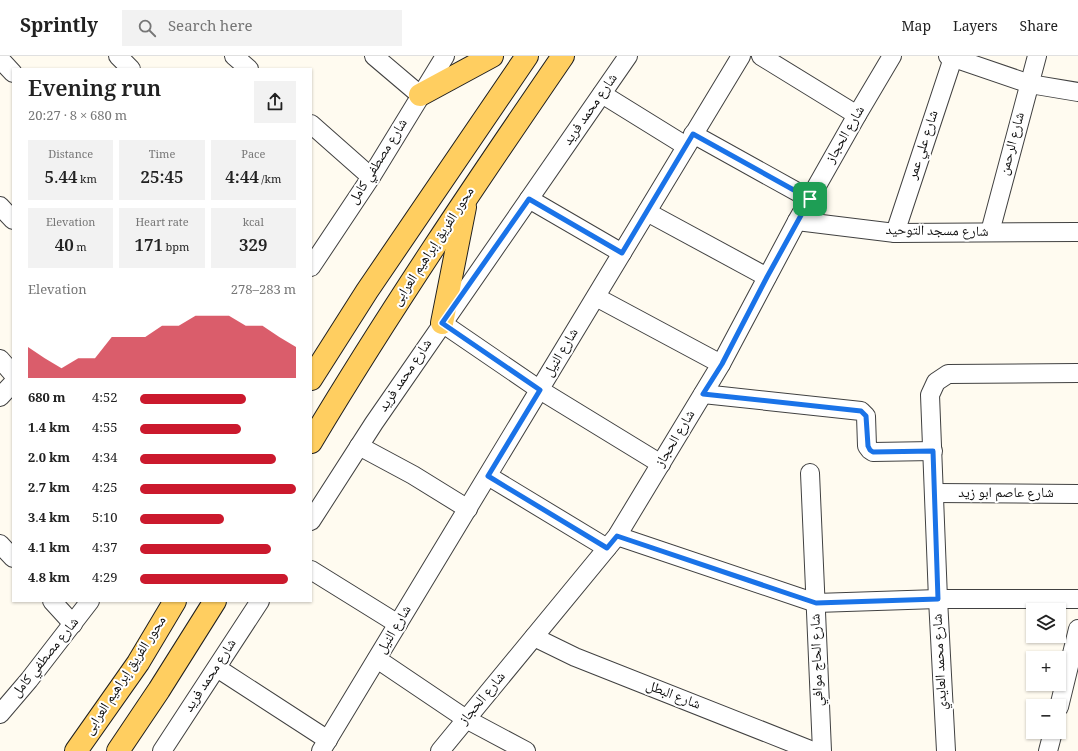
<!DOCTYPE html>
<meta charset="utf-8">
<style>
body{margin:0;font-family:Georgia,"Noto Naskh Arabic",serif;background:#f2f2f2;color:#222;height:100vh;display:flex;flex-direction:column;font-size:15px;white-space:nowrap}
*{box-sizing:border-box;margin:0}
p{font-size:13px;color:#767676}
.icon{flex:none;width:22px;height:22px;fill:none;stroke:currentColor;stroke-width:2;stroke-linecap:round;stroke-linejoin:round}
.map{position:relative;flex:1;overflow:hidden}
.sheet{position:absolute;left:12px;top:12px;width:300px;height:534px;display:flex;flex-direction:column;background:#fff;border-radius:0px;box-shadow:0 1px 3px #0004}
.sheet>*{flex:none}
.buttons{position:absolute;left:1026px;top:547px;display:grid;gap:8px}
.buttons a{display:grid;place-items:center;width:40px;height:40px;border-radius:0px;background:#fff;box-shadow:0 1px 3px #0004;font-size:20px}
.pin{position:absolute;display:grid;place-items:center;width:34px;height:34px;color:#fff;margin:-17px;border-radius:8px;box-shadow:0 2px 6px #0006}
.round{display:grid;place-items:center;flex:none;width:42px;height:42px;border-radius:0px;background:#f2f2f2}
.summary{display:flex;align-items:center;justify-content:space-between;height:68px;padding:0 16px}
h1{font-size:22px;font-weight:600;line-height:30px}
.stats{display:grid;grid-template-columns:repeat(3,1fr);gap:6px;height:68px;padding:4px 16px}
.stats div{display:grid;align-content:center;border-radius:0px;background:#f2f2f2;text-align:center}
.stats b{font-size:17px;font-weight:600}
.stats small{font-size:11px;font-weight:400}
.stats p{font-size:11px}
.chart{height:112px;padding:8px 16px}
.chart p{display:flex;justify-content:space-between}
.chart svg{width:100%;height:72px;margin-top:4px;fill:#cb192d;opacity:.7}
ul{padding:0 16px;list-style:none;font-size:13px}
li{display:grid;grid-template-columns:64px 48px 1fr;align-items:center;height:30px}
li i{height:10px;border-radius:5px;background:#cb192d}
header{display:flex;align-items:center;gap:24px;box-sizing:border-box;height:56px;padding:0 20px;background:#fff;border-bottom:1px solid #e0e0e0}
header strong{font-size:19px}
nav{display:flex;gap:22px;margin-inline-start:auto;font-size:14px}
.search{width:280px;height:36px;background:#f2f2f2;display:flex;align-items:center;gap:10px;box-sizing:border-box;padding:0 14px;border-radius:0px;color:#767676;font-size:15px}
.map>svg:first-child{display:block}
</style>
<header>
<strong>Sprintly</strong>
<div class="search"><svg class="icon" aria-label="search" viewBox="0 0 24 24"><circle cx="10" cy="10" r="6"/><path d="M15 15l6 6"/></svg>Search here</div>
<nav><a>Map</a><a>Layers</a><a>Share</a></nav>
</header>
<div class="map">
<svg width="1078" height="695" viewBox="0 0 1078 695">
<rect width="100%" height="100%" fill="#fffbf0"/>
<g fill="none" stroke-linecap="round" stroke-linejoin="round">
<g stroke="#414141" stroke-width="20">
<g id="minor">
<path d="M118,0L131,13"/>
<path d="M234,0L249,13"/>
<path d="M374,0L420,39"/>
<path d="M761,0L857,59"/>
<path d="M948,0L1030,28L1078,36"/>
<path d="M0,3L13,17"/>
<path d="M602,38L686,90"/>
<path d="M311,68L371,121"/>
<path d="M693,78L810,143"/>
<path d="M529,143L622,197"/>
<path d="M0,150L13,164"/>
<path d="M647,156L767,221"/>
<path d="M797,165L895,177L1078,176"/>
<path d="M990,176L1037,0"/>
<path d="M895,177L953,2"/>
<path d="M311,211L371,121L445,0"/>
<path d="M596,241L721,308"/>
<path d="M442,267L540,334L661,408"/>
<path d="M0,303L13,318"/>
<path d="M703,338L861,355L866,360L867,390L870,394L873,396L933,395"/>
<path d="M0,341L13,327"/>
<path d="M359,390L413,419L468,453"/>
<path d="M810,417L822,695"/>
<path d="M488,420L607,492"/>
<path d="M934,437L1078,438"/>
<path d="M311,465L374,367L628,0"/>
<path d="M617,480L816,547L938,543H1078"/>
<path d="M0,488L13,502"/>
<path d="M311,514L398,568"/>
<path d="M52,545L73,568"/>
<path d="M534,581L575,601L813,695"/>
<path d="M377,603L466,663L526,695"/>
<path d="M217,612L328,684"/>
<path d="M1059,651L1078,573"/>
<path d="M0,658L29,624L90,545"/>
<path d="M162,695L260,545"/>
<path d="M321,695L741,0"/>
<path d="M440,695L617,480L721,308L797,165L857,59L892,0"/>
<path d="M946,695L938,543L930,339L936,326L948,318L1078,317"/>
<path d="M1048,695L1053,676"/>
</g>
</g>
<g stroke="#1f1f1f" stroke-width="24">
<g id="major">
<path d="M420,39L492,0"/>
<path d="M442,267L465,151"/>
<path d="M311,323L367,235L527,0"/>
<path d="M311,386C390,254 476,127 563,0"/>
<path d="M76,695L138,607L175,545"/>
<path d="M118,695L159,634L215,545"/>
</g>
</g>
<use href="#minor" stroke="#fff" stroke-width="18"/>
<use href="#major" stroke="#ffce60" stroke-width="22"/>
</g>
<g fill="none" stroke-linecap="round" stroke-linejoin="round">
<g stroke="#fff" stroke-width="8">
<path id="route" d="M693,78L810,143L767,221L722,308L703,338L861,355L866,360L868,390L870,394L873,396L933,395L938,543L816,547L617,480L607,492L488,420L540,334L442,267L529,143L622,197Z"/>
</g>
<use href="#route" stroke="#1a73e8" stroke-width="5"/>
</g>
<g text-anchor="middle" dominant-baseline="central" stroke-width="4" stroke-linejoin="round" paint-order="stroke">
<g font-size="14" fill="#0e0e0e" stroke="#fff">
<text transform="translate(591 54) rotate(-55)">شارع محمد فريد</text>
<text transform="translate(846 79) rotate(-60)">شارع الحجاز</text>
<text transform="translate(1013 88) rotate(-75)">شارع الرحمن</text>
<text transform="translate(924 89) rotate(-72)">شارع علي عمر</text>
<text transform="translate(379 106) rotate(-58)">شارع مصطفي كامل</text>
<text transform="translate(937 176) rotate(1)">شارع مسجد التوحيد</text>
<text transform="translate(434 191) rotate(-57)">محور الفريق إبراهيم العرابى</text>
<text transform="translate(562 297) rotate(-59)">شارع النيل</text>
<text transform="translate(406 320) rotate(-56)">شارع محمد فريد</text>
<text transform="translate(676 383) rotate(-59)">شارع الحجاز</text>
<text x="1006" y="438">شارع عاصم ابو زيد</text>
<text transform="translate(395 574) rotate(-59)">شارع النيل</text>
<text transform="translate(46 602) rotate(-51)">شارع مصطفي كامل</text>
<text transform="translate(818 604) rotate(-92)">شارع الحاج موافي</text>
<text transform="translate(941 606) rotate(-93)">شارع محمد العايدي</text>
<text transform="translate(126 620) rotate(-57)">محور الفريق إبراهيم العرابى</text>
<text transform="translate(211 620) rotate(-57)">شارع محمد فريد</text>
<text transform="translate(673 640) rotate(21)">شارع البطل</text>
<text transform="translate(483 643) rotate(-50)">شارع الحجاز</text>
</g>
</g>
</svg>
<div class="buttons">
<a><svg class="icon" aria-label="layers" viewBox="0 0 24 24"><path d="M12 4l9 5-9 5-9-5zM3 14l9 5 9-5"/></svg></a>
<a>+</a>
<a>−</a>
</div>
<div class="pin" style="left:810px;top:143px;background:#1e9e55"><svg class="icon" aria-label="arrive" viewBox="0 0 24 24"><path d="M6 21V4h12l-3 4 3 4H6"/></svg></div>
<section class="sheet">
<div class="summary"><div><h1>Evening run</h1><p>20:27 · 8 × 680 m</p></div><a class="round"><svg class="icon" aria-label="share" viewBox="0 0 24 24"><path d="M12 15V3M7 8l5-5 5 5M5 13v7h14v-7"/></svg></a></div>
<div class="stats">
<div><p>Distance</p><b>5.44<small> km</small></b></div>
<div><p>Time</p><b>25:45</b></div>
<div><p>Pace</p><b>4:44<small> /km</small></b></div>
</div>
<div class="stats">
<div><p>Elevation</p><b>40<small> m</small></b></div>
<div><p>Heart rate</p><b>171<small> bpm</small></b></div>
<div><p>kcal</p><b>329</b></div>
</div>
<div class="chart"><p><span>Elevation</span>278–283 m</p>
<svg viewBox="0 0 160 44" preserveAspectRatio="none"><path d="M0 44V25L10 32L20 38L30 32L40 32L50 19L60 19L70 19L80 12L90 12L100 6L110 6L120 6L130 12L140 12L150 19L160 25V44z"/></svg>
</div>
<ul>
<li><b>680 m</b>4:52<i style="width:68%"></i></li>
<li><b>1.4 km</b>4:55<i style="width:65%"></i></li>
<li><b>2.0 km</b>4:34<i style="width:87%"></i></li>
<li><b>2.7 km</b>4:25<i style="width:100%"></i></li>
<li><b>3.4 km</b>5:10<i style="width:54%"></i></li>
<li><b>4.1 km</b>4:37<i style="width:84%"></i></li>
<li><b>4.8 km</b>4:29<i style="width:95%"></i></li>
</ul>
</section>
</div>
